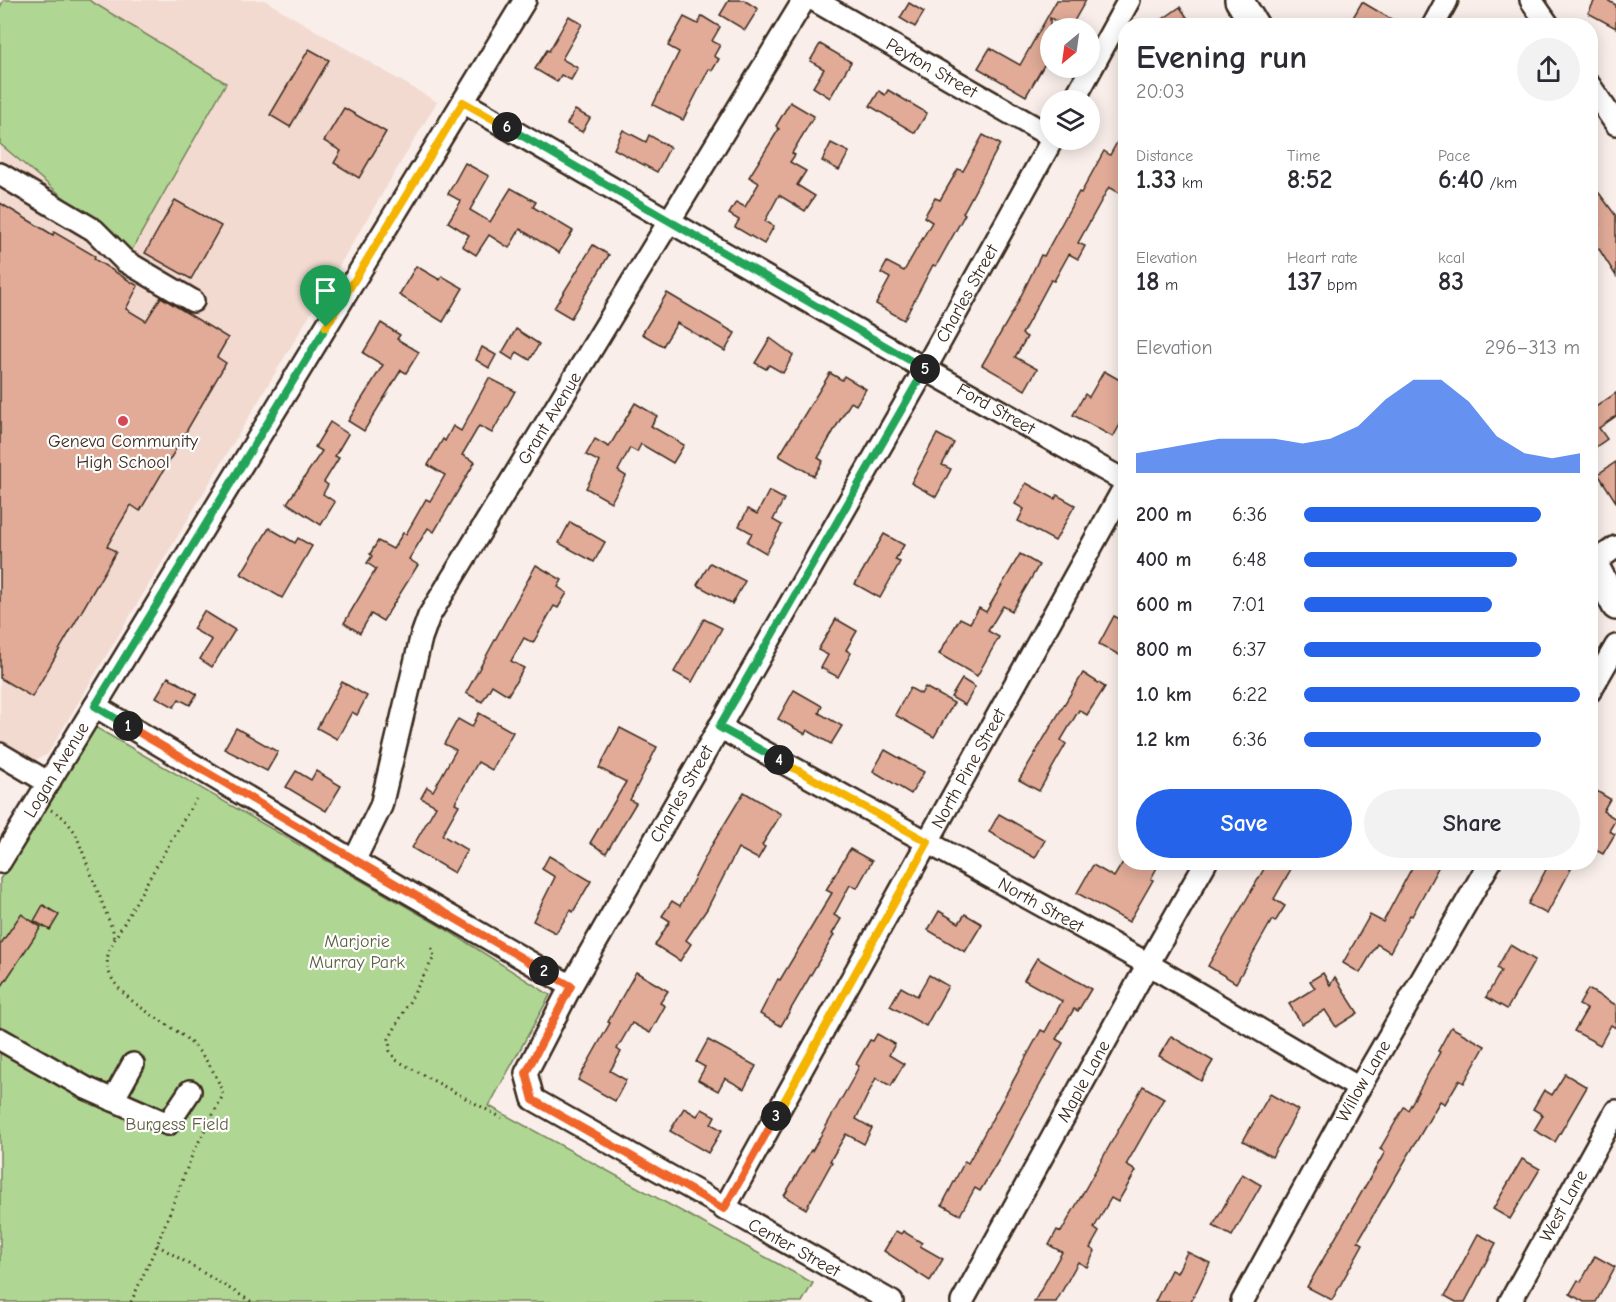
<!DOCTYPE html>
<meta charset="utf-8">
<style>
body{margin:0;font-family:"Comic Neue",sans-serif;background:#f2f2f3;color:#2b2b33;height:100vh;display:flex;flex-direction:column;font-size:22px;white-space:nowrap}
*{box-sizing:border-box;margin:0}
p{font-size:20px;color:#7c7c81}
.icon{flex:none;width:33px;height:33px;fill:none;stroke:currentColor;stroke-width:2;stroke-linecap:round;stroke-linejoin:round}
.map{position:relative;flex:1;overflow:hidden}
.drawer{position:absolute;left:1118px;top:18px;width:480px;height:852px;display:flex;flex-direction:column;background:#fff;border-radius:24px;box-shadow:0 3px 15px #0003}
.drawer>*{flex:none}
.needle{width:39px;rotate:209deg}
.controls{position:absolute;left:1040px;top:18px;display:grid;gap:12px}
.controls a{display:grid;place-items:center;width:60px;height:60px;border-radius:50%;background:#fff;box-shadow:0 3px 15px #0003;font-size:30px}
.pin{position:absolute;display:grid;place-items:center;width:51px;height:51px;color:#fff;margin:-62px -26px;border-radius:50% 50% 50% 0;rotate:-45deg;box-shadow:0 0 6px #0007}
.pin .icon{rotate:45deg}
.km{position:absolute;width:30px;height:30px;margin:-15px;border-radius:50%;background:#222;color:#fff;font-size:16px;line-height:30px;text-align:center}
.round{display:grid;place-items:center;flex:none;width:63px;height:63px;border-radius:32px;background:#f2f2f3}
.headline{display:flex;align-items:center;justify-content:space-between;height:102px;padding:0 18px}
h1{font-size:33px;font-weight:700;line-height:45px}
.stats{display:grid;grid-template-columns:repeat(3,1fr);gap:9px;height:102px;padding:6px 18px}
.stats div{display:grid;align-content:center}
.stats b{font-size:26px;font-weight:700}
.stats small{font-size:16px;font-weight:400}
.stats p{font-size:16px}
.chart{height:168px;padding:12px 18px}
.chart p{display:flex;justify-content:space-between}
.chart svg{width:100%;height:108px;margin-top:6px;fill:#2563eb;opacity:.7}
.cta{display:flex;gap:12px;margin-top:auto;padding:12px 18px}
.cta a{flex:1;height:69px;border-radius:36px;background:#2563eb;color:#fff;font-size:24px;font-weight:700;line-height:69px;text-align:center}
.cta a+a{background:#f2f2f3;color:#2b2b33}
ul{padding:0 18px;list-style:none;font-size:20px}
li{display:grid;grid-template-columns:96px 72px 1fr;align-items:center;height:45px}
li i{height:15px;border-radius:8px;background:#2563eb}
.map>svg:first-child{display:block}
</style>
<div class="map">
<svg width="1616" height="1302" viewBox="0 0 1616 1302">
<rect width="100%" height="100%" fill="#f9eeea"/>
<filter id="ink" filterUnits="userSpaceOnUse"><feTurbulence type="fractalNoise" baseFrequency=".0167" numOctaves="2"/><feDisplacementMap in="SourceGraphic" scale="12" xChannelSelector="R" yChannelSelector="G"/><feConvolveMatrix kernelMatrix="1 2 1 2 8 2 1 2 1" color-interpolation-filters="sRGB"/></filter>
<g filter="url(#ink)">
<path fill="#f2dad1" d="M0,0H264L437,102L47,755L34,760L0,741Z"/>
<g fill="#afd793" stroke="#758058" stroke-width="1.5">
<path d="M4,0H89L226,83L130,253L0,144V7Z"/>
<path d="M95,727L447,930L550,995L489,1106L813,1283L802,1302H0V879Z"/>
</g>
<g fill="#e1ab98" stroke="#3b2a1e" stroke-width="1.5">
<path d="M729,0H744L758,9L745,30L720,15Z"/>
<path d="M1057,0H1086L1070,28L1050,18V55L1026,96L978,68L990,48L1020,65Z"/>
<path d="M1595,0H1607L1616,5V28L1588,13Z"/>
<path d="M1362,2L1403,26H1348Z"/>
<path d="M909,3L924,12L915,27L900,18Z"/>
<path d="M1180,7L1193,26H1153Z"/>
<path d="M569,16L582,24L562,59L578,68L571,80L561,75L557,82L535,69L547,50L549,51Z"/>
<path d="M702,16L720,27L712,41L720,45L714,56L719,59L712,71L709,69L683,120L653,105L679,52L668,46L684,17L698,24Z"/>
<path d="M820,44L851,62L830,98L813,87L824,69L810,61Z"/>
<path d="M309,49L329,60L290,127L270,115Z"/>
<path d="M888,90L927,113L915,133L870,106L879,91L885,95Z"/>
<path d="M790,102L814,116L792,153L795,155L790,162L806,171L797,185L815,196L805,211L779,195L765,221L774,226L764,244L735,227L739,220L729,214L736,202L745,207L759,183L749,177L779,129L776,126Z"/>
<path d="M344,108L386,132L359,178L334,163L341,151L324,141Z"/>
<path d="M575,110L590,118L582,132L567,124Z"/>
<path d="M1125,128V196L1109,187L1078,243L1085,246L1078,259L1069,254L1054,281L1051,280L1022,334L1027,337L1015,357L1037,369L1025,390L982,365L1014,310L1041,255L1044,256L1079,192L1081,193L1104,151L1110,155Z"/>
<path d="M623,130L646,142L649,135L670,147L657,172L614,149Z"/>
<path d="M983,135L1000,144L963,213L965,214L936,266L933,265L904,320L876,304L890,278L881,273L887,262L904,271L932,222L924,217L935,198L940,200L958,169L963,171Z"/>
<path d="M831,143L849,152L839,170L822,161Z"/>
<path d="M465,163L489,176L470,210L490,222L511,188L536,202L533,207L573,231L559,253L520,229L509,248L489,235L476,255L462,246L469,235L448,222L461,201L448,194Z"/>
<path d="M1599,193L1616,216V276L1599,249L1596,250L1590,242V231L1600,224L1590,210V199Z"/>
<path d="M175,200L221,226L191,279L145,253Z"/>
<path d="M0,203L53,235L54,232L95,256L94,259L138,286L126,309L146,321L161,297L228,338L217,357L226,363L140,511L131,505L107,546L116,552L32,697L0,678Z"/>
<path d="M593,245L609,255L571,318L554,308Z"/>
<path d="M416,266L440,280L442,276L463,288L443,322L399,295Z"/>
<path d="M667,293L735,333L725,351L677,323L663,346L642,334Z"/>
<path d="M381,323L400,335L397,339L419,352L406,373L401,370L364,431L348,421L383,365L363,353Z"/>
<path d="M516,329L539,344L530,360L517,352L513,360L502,353Z"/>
<path d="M770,338L793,355L783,373L769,365L766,369L755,363Z"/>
<path d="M482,347L496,355L489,368L476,360Z"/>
<path d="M1104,371L1125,383V416L1113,437L1073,415L1085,394L1089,397Z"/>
<path d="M830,373L842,380L844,376L866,389L856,405L851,402L840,420L818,458L823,461L814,476L779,456Z"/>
<path d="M489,378L515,391L492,433L479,426L462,455L475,462L434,532L428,528L409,559L418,565L383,621L371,614L360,633L344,623L376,569L367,563L372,556L370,554L378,541L393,549L403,533L406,534L426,499L430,501L445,475L428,465L443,439L445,441L453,426L461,431Z"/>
<path d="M1616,393V416L1599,428L1607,439L1590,451V411Z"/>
<path d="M635,403L657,416L651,426L684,445L673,463L641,444L637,452L630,448L618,471L626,476L611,502L586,488L600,462L586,455L595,439L609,447Z"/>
<path d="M330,422L348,434L335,456L339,458L324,482L328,485L323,494L335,502L321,525L287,503L322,451L315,447Z"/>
<path d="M937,434L954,443L942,465L951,469L936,497L911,483Z"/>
<path d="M1616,462V502L1598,474Z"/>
<path d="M1026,483L1055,499L1057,495L1075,505L1055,541L1018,521L1024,509L1015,504Z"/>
<path d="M769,491L784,499L773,520L782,525L766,553L747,542L752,533L739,526L748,509L757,514Z"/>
<path d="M570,522L605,542L594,562L559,543Z"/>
<path d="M269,528L295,543L298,538L312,546L282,598L241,574Z"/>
<path d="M884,534L904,545L895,560L900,562L880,598L855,584Z"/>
<path d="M1020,554L1039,565L1012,611L1003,606L988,631L999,637L977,676L939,654L960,618L970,623L979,608L986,612Z"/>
<path d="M710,563L745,581L732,604L697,585Z"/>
<path d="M536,565L562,580L558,587L567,593L558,608L554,606L533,643L524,638L511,661L524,668L508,695L492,685L482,702L466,693Z"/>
<path d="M204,611L235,630L212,667L200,659L212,640L193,629Z"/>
<path d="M1114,616L1125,622V658L1099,644Z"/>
<path d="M704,619L722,628L692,682L674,672Z"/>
<path d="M836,619L857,631L846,650L851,653L838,677L821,668L828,655L818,650Z"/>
<path d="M1083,673L1105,687L1087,715L1079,710L1061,740L1066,744L1039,791L1019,780Z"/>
<path d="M168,677L197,694L190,705L179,699L174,707L156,697Z"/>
<path d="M962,679L975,687L965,705L951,697Z"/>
<path d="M342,682L367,696L357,715L352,712L337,739L317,728Z"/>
<path d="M925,687L954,703L934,737L895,715L910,688L921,694Z"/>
<path d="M794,690L822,706L819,713L842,726L831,744L807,730L805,734L778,719Z"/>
<path d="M479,713L513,732L492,770L478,762L455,803L459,805L442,835L467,850L454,873L412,848L436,806L421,798L427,787L433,791L456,750L444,744L458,719L472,727Z"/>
<path d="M236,728L278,752L267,771L224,749Z"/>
<path d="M620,728L657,747L630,800L636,803L606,853L590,843L626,782L599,768Z"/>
<path d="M885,750L924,772L911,794L873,771Z"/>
<path d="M296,771L311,780L316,771L341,786L326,811L286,787Z"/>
<path d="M1590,787L1610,799L1603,811L1616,819L1609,831L1615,834L1603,854L1590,847Z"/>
<path d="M744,792L781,814L762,845L765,847L758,859L738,848L707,909L686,940L691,944L680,961L655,945L670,921L662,916L672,901L680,906L710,848Z"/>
<path d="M999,814L1045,840L1035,858L989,832Z"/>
<path d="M850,849L872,861L857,888L850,885L834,915L841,919L832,934L834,935L781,1026L760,1014L778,979L780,980L832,893L826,890Z"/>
<path d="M549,856L591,881L573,912L571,910L556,933L533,921L555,877L542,869Z"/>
<path d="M1123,862H1160L1151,879L1153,880L1129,922L1077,893L1093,865L1114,877Z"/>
<path d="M1268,862H1295L1274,899L1285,906L1275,922L1272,920L1236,983L1208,966Z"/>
<path d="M1415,862H1441L1412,916L1410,915L1390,952L1377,944L1360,973L1343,963L1370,915L1383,922Z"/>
<path d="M1550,862H1559L1571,869L1547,914L1528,904Z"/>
<path d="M43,905L59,915L50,930L34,921Z"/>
<path d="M939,911L959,923L965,914L982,924L965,952L928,930Z"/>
<path d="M21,914L41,927L0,989V945Z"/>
<path d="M1510,945L1535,960L1507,1009L1486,997L1501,971L1497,968Z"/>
<path d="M1037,958L1091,989L1078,1011L1074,1009L1056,1039L1063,1043L997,1163L980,1191L975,1188L960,1215L942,1205L965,1161L968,1163L1041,1030L1045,1032L1062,1001L1024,980Z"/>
<path d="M636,972L668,991L660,1003L665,1006L650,1033L632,1023L617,1049L621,1052L610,1071L626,1080L615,1101L578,1080L610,1023L608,1022Z"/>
<path d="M1323,973L1330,985L1335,977L1358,1013L1336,1027L1325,1010L1302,1024L1289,1004L1315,988L1310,981Z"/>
<path d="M929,975L948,986L926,1026L890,1006L901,987L917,996Z"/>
<path d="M1588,989L1616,1005V1028L1611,1025L1600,1045L1574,1031L1587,1009L1579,1005Z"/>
<path d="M1451,1027L1485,1046L1464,1083L1459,1080L1445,1104L1440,1101L1358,1241L1363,1244L1332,1300L1307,1287L1385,1152L1380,1149L1404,1107L1408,1110L1440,1052L1438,1051Z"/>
<path d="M877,1034L895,1044L889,1055L904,1064L891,1086L876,1078L856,1119L872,1128L864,1144L846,1134L830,1161L832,1162L806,1209L784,1196L811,1150L812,1151L852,1080L859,1066L856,1064L870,1040L873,1041Z"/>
<path d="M1171,1036L1213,1061L1201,1081L1159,1056Z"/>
<path d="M708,1040L756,1066L744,1089L725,1078L718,1091L698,1080L705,1067L696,1062Z"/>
<path d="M1565,1074L1587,1087L1555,1142L1534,1130L1543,1115L1533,1109L1544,1090L1552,1095Z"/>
<path d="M1143,1086L1164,1098L1126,1165L1136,1171L1118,1202L1111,1198L1094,1228L1099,1232L1090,1248L1095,1251L1087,1267L1078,1262L1056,1302H1034L1062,1252L1049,1245L1057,1230L1061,1232Z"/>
<path d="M1270,1094L1298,1110L1272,1157L1243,1141Z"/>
<path d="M684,1108L697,1116L702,1109L715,1116L711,1124L722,1130L708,1153L670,1131Z"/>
<path d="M1522,1159L1540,1169L1510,1219L1493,1209Z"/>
<path d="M1242,1174L1261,1185L1232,1236L1213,1226Z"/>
<path d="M896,1231L901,1234L903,1231L922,1243L920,1246L943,1259L930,1281L884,1251Z"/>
<path d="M1478,1234L1496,1243L1465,1302H1456L1445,1296Z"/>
<path d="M1187,1252L1210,1263L1191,1302H1155L1171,1270L1177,1273Z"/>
<path d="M1595,1256L1615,1267L1596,1302H1584L1570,1294L1578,1280L1581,1282Z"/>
</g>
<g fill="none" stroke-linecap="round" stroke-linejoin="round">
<g stroke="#3b2a1e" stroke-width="26">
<g id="minor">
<path id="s1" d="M814,0L1050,136"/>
<path d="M1531,0L1549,26"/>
<path d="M1433,26L1447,0"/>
<path d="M1590,86L1616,124"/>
<path d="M1074,100L1129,0"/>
<path id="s2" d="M463,102L925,369L1125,481"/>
<path d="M0,174L94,230L125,261L193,301"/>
<path d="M1593,563L1616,547"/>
<path d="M1590,691L1616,646"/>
<path d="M95,706L354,861L571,986"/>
<path id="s3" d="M719,727L1148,964L1359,1088"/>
<path d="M0,754L49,783"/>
<path id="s4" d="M354,861L381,806L421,638L429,616L804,0"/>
<path id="s5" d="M0,862L525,0"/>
<path d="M0,1039L86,1088L168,1124L190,1091"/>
<path d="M113,1100L133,1064"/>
<path id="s6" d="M724,1209L1125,486"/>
<path id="s7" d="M892,1302L533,1099L526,1073L571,986L925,369L1052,140"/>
<path id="s8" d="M962,1302L1148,964L1206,862"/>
<path id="s9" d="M1242,1302L1359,1088L1490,862"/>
<path id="s10" d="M1510,1302L1616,1111"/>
</g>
</g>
<g stroke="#3b2a1e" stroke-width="32">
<g id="major">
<path d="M1239,0L1255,26"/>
<path d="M1590,557L1616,606"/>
</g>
</g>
<g stroke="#3b2a1e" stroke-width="3" stroke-dasharray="1.5 4.5" stroke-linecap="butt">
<path d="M51,810L64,818L75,832L113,931L114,941"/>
<path d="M432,948L434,957L389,1039L390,1051L396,1060L502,1118"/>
<path d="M157,1245L252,1302"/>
<path d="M131,1302L157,1245L193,1153L223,1095C217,1074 205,1056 189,1041C166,1019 100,994 108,955C111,943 121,929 127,918C149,878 172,839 196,799"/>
</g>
<use href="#minor" stroke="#fff" stroke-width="21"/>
<use href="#major" stroke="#fff" stroke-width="27"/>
</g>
</g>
<g fill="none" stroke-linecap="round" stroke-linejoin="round" filter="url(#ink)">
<g stroke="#fff" stroke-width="12">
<path id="split-1" d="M128,726L95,706L326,327"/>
</g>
<g stroke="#fff" stroke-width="12">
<path id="split-2" d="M128,726L544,971"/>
</g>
<g stroke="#fff" stroke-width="12">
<path id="split-3" d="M544,971L571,986L526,1073L533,1100L724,1209L776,1116"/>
</g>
<g stroke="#fff" stroke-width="12">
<path id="split-4" d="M776,1116L928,842L779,760"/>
</g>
<g stroke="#fff" stroke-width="12">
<path id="split-5" d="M779,760L719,727L925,369"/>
</g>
<g stroke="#fff" stroke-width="12">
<path id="split-6" d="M507,127L925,369"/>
</g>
<g stroke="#fff" stroke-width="12">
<path id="split-7" d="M326,327L463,102L507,127"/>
</g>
<use href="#split-1" stroke="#22a559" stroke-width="8"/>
<use href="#split-2" stroke="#f0652b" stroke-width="8"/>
<use href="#split-3" stroke="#f0652b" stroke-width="8"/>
<use href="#split-4" stroke="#f5b400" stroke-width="8"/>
<use href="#split-5" stroke="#22a559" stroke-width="8"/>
<use href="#split-6" stroke="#22a559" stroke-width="8"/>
<use href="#split-7" stroke="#f5b400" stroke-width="8"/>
</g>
<circle fill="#d1495b" stroke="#fff" stroke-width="2" cx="123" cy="421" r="6"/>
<g text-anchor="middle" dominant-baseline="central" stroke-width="4.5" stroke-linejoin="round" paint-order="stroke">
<g font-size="18" fill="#3b2a1e" stroke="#fff">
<text stroke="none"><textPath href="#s1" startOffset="136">Peyton Street</textPath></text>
<text stroke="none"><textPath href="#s7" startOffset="1335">Charles Street</textPath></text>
<text stroke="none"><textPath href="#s2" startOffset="615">Ford Street</textPath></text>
<text stroke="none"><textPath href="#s4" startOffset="489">Grant Avenue</textPath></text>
<text stroke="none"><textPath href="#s6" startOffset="504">North Pine Street</textPath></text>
<text stroke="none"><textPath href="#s5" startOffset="108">Logan Avenue</textPath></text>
<text stroke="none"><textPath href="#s7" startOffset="759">Charles Street</textPath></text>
<text stroke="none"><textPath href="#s3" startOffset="368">North Street</textPath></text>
<text stroke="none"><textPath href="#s9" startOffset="252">Willow Lane</textPath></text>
<text stroke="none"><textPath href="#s8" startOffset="252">Maple Lane</textPath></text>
<text stroke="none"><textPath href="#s10" startOffset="110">West Lane</textPath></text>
<text transform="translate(794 1248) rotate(29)">Center Street</text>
</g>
<g font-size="18" fill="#3b2a1e" stroke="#fff">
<text x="123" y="441">Geneva Community<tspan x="123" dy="21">High School</tspan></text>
</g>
<g font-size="18" fill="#5e5e41" stroke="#fff">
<text x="357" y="941">Marjorie<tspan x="357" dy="21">Murray Park</tspan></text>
<text x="177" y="1124">Burgess Field</text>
</g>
</g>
</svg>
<div class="controls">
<a><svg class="needle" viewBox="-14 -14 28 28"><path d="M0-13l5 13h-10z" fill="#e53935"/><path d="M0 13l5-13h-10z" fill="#7c7c81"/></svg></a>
<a><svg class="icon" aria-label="layers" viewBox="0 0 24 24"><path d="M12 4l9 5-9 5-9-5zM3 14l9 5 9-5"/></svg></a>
</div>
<div class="pin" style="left:326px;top:327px;background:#1e9e55"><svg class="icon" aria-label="arrive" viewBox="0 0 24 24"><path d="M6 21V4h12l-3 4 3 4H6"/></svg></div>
<b class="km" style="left:128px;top:726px">1</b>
<b class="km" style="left:544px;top:971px">2</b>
<b class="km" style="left:776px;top:1116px">3</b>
<b class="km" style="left:779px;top:760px">4</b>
<b class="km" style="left:925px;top:369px">5</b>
<b class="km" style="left:507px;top:127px">6</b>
<section class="drawer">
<div class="headline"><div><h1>Evening run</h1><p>20:03</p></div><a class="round"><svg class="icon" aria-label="share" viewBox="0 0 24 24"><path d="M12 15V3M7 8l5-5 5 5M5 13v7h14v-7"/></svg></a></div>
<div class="stats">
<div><p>Distance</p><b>1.33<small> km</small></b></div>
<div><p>Time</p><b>8:52</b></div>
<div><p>Pace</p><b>6:40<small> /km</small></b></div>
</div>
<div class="stats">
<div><p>Elevation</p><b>18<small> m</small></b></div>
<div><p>Heart rate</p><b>137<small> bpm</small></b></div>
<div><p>kcal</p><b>83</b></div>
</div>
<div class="chart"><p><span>Elevation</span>296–313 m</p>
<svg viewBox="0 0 160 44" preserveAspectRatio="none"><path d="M0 44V36L10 34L20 32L30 30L40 30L50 30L60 32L70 30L80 25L90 14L100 6L110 6L120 15L130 29L140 36L150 38L160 36V44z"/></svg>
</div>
<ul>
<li><b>200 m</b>6:36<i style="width:86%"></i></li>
<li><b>400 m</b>6:48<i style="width:77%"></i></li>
<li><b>600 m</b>7:01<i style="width:68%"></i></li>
<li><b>800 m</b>6:37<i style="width:86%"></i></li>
<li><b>1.0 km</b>6:22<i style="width:100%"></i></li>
<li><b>1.2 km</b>6:36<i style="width:86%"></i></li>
</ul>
<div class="cta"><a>Save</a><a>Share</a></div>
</section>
</div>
